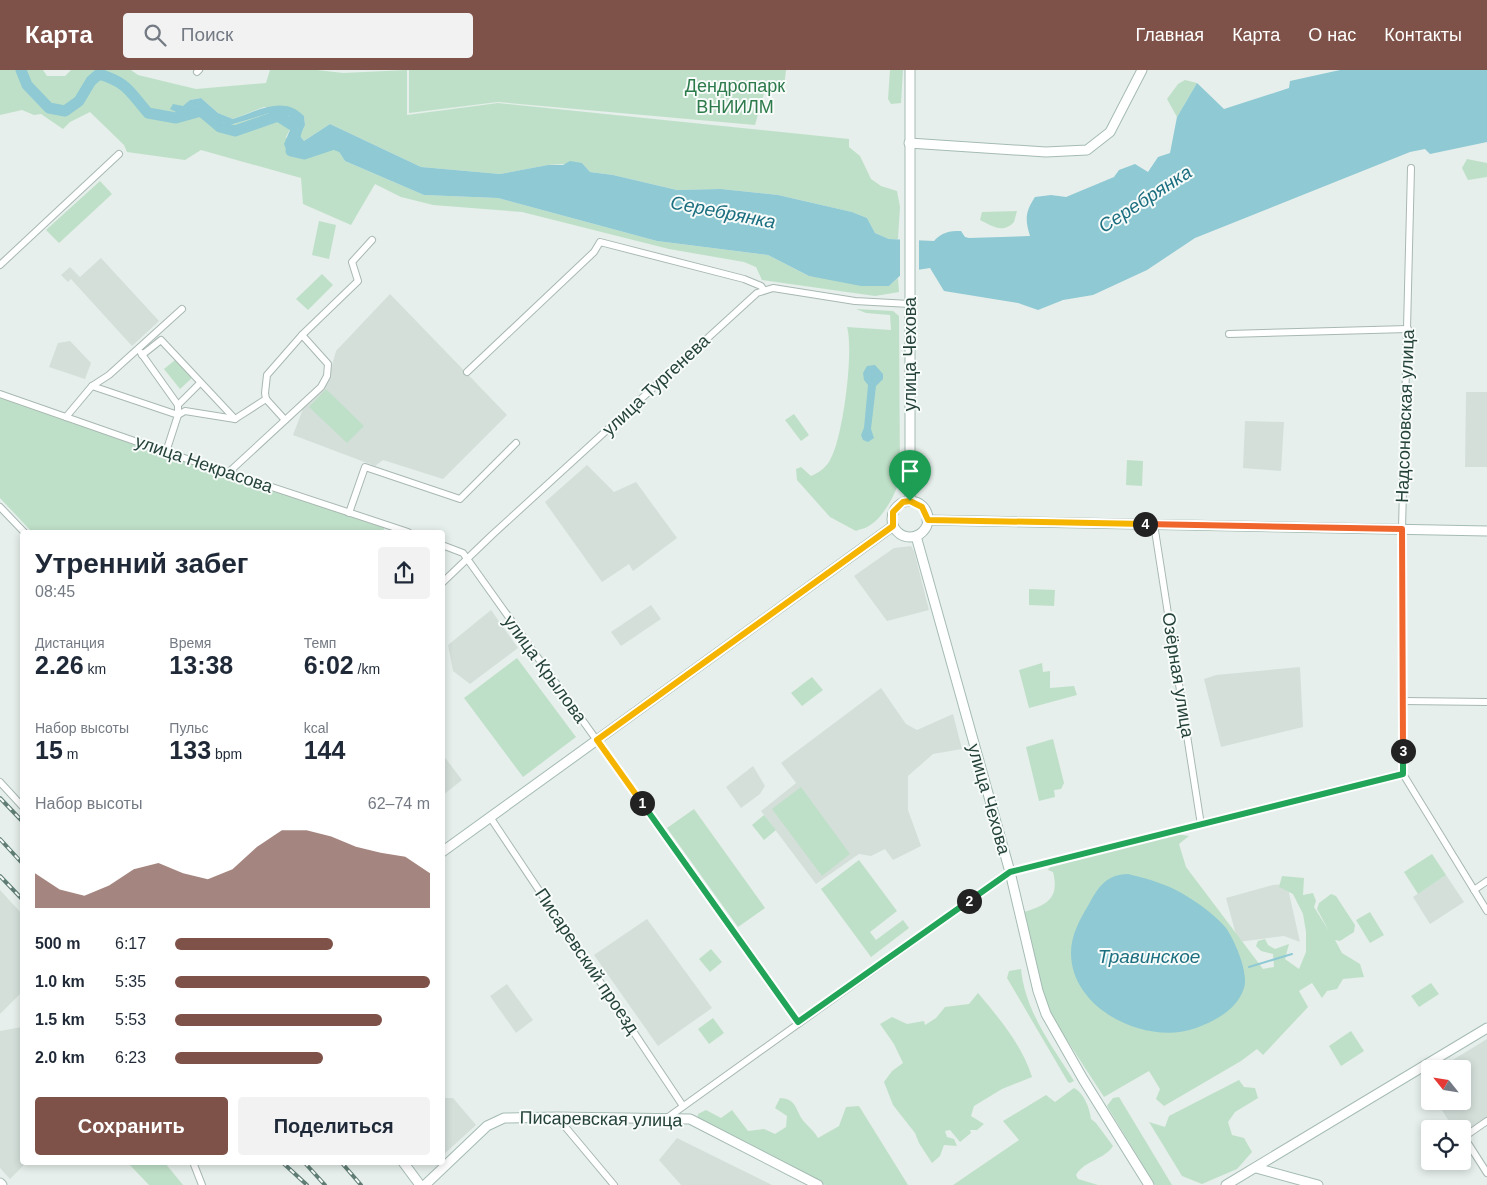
<!DOCTYPE html>
<html lang="ru">
<meta charset="utf-8">
<style>
body{margin:0;font-family:Arial,sans-serif;background:#f2f2f3;color:#1f2937;height:100vh;display:flex;flex-direction:column;font-size:19px;white-space:nowrap}
*{box-sizing:border-box;margin:0}
p{font-size:16px;color:#747a83}
.icon{flex:none;width:28px;height:28px;fill:none;stroke:currentColor;stroke-width:2;stroke-linecap:round;stroke-linejoin:round}
.map{position:relative;flex:1;overflow:hidden}
.side{position:absolute;left:20px;top:460px;width:425px;height:635px;display:flex;flex-direction:column;background:#fff;border-radius:5px;box-shadow:0 2px 8px #0003}
.side>*{flex:none}
.needle{width:32px;rotate:300deg}
.tools{position:absolute;left:1421px;top:990px;display:grid;gap:10px}
.tools a{display:grid;place-items:center;width:50px;height:50px;border-radius:5px;background:#fff;box-shadow:0 2px 8px #0003;font-size:25px}
.pin{position:absolute;display:grid;place-items:center;width:42px;height:42px;color:#fff;margin:-51px -21px;border-radius:50% 50% 50% 0;rotate:-45deg;box-shadow:0 0 5px #0007}
.pin .icon{rotate:45deg}
.km{position:absolute;width:25px;height:25px;margin:-12px;border-radius:50%;background:#222;color:#fff;font-size:14px;line-height:25px;text-align:center}
.round{display:grid;place-items:center;flex:none;width:52px;height:52px;border-radius:5px;background:#f2f2f3}
.overview{display:flex;align-items:center;justify-content:space-between;height:85px;padding:0 15px}
h1{font-size:28px;font-weight:800;line-height:38px}
.metrics{display:grid;grid-template-columns:repeat(3,1fr);gap:8px;height:85px;padding:5px 15px}
.metrics div{display:grid;align-content:center}
.metrics b{font-size:25px;font-weight:800}
.metrics small{font-size:14px;font-weight:400}
.metrics p{font-size:14px}
.chart{height:140px;padding:10px 15px}
.chart p{display:flex;justify-content:space-between}
.chart svg{width:100%;height:90px;margin-top:5px;fill:#7f5249;opacity:.7}
.button{display:flex;gap:10px;margin-top:auto;padding:10px 15px}
.button a{flex:1;height:58px;border-radius:5px;background:#7f5249;color:#fff;font-size:20px;font-weight:800;line-height:58px;text-align:center}
.button a+a{background:#f2f2f3;color:#1f2937}
ul{padding:0 15px;list-style:none;font-size:16px}
li{display:grid;grid-template-columns:80px 60px 1fr;align-items:center;height:38px}
li i{height:12px;border-radius:6px;background:#7f5249}
header{display:flex;align-items:center;gap:30px;box-sizing:border-box;height:70px;padding:0 25px;background:#7f5249;color:#fff}
header strong{font-size:24px}
nav{display:flex;gap:28px;margin-inline-start:auto;font-size:18px}
.search{width:350px;height:45px;background:#f2f2f3;display:flex;align-items:center;gap:12px;box-sizing:border-box;padding:0 18px;border-radius:5px;color:#747a83;font-size:19px}
.map>svg:first-child{display:block}
</style>
<header>
<strong>Карта</strong>
<div class="search"><svg class="icon" aria-label="search" viewBox="0 0 24 24"><circle cx="10" cy="10" r="6"/><path d="M15 15l6 6"/></svg>Поиск</div>
<nav><a>Главная</a><a>Карта</a><a>О нас</a><a>Контакты</a></nav>
</header>
<div class="map">
<svg width="1487" height="1115" viewBox="0 0 1487 1115">
<rect width="100%" height="100%" fill="#e6efeb"/>
<g fill="#d4dfda">
<path d="M101,188L159,251L132,276L71,209L68,212L61,205L70,197L80,207Z"/>
<path d="M390,224L507,345L443,409L383,390L375,396L293,365L303,339L327,313L336,281Z"/>
<path d="M70,271L91,293L85,309L49,297L58,273Z"/>
<path d="M1466,322H1487V397H1465Z"/>
<path d="M1245,351L1284,352L1281,401L1243,398Z"/>
<path d="M587,395L614,422L636,412L677,468L633,501L629,494L602,512L545,432Z"/>
<path d="M911,476L914,481L929,540L887,551L854,506L894,478Z"/>
<path d="M651,535L661,549L621,576L611,562Z"/>
<path d="M491,540L518,578L470,614L453,601L448,575Z"/>
<path d="M1300,597L1303,657L1221,677L1204,609L1216,605Z"/>
<path d="M881,618L906,654L917,660L953,644L962,679L933,684L908,706V740L921,776L893,790L885,779L871,786L859,784L816,814L761,741L796,713L781,693Z"/>
<path d="M443,685L462,710L443,725H442Z"/>
<path d="M753,696L765,716L760,724L741,738L726,717Z"/>
<path d="M1446,805L1464,832L1430,854L1413,827Z"/>
<path d="M1287,814L1300,872L1284,866L1238,872L1226,828L1273,815Z"/>
<path d="M0,820L22,844V922L0,944Z"/>
<path d="M647,849L712,938L658,976L594,885Z"/>
<path d="M507,914L533,950L516,963L490,926Z"/>
<path d="M22,957V1092L26,1093L10,1109L0,1098V961Z"/>
<path d="M1487,969V1051L1463,1065L1462,1059H1454L1436,1031H1462V999H1438Z"/>
<path d="M442,1028H453L476,1055L443,1085Z"/>
<path d="M677,1068L772,1115H681L659,1090Z"/>
</g>
<g fill="#bfe0c8">
<path d="M0,0H43L47,6H65L71,0H131L138,5L196,19L266,13L270,0H317L343,3L407,0V45L498,33L849,69V77L860,86L871,109L881,116L897,121L900,137L898,169H889L875,163L867,148L852,142L778,125L721,119L677,120L613,105L590,102L582,93L548,95L500,104L421,97L330,54L304,71L300,66L305,55L304,46L264,37L233,49L218,43L201,28L190,30L178,43L199,36L217,50L230,55L270,43L289,46L293,53L286,67L297,84L326,72L334,74L345,91L424,125L498,128L657,171L768,185L809,206L889,216L898,208L899,222L875,226L762,210L756,197L744,192L669,179L522,142L433,135L401,127L375,114L351,155L303,134L301,108L201,80L185,90L127,82L124,75L90,42L70,52L63,59L41,44L34,45L22,40L0,45Z"/>
<path d="M409,0H786L784,17L765,20L755,55L498,32L409,43Z"/>
<path d="M890,0H903L901,33L891,34L888,29Z"/>
<path d="M1185,10L1197,13L1177,47L1167,29L1178,14Z"/>
<path d="M1467,89L1487,93V107L1468,110L1462,98Z"/>
<path d="M100,111L112,124L59,173L46,160Z"/>
<path d="M1017,141L1014,152C1003,164 992,156 980,150L982,142Z"/>
<path d="M319,151L336,155L329,189L312,185Z"/>
<path d="M322,204L333,215L308,240L296,229Z"/>
<path d="M856,239L893,241L899,246L900,408C896,424 882,450 867,457C864,459 859,459 856,461L830,447L797,410L796,399L801,397L811,406C820,402 827,397 831,388C843,366 854,281 847,257L891,260L890,245L866,243Z"/>
<path d="M175,290L192,308L180,319L164,299Z"/>
<path d="M326,319L364,356L347,373L309,337Z"/>
<path d="M0,326L384,458L383,462H32L0,428Z"/>
<path d="M794,344L809,365L801,371L785,350Z"/>
<path d="M1127,390L1143,391L1142,416L1126,415Z"/>
<path d="M1029,519L1055,520L1054,536L1029,535Z"/>
<path d="M517,588L576,667L523,707L464,628Z"/>
<path d="M1042,593L1043,602L1050,601V618L1074,616L1077,625L1029,638L1019,600Z"/>
<path d="M812,607L823,620L802,636L791,623Z"/>
<path d="M1053,669L1064,713L1061,719L1054,720L1055,727L1039,731L1026,677Z"/>
<path d="M801,717L850,784L822,806L772,739Z"/>
<path d="M694,739L765,838L738,857L667,758Z"/>
<path d="M764,745L776,760L764,770L752,755Z"/>
<path d="M1176,764L1189,766L1179,774L1186,797L1263,899L1274,897L1273,884L1261,881L1256,876L1258,871L1265,869L1268,875L1275,879L1289,874L1285,889L1299,899L1306,882V862L1303,844L1293,824L1279,817L1282,806L1304,808L1303,825L1313,823L1316,831L1314,837L1329,861L1317,839L1319,833L1331,824L1336,826L1355,855L1354,862L1340,871L1335,870L1342,883L1360,894L1364,907L1343,909L1337,919L1327,921L1322,928L1312,913L1299,921L1308,937L1263,985L1257,979L1241,991L1164,1036L1156,1029L1160,1019L1149,1001L1104,1027L1048,941L1024,842C1046,835 1060,829 1053,802L1048,800L1050,797Z"/>
<path d="M1432,784L1446,805L1418,824L1404,802Z"/>
<path d="M859,790L897,841L870,862L876,870L903,850L909,858L871,887L821,819Z"/>
<path d="M1370,842L1384,865L1370,873L1356,850Z"/>
<path d="M711,879L722,892L710,902L699,889Z"/>
<path d="M1021,899C1025,941 1052,976 1074,1011L1070,1013L1068,1012L1007,908L1009,901Z"/>
<path d="M1431,913L1439,924L1419,937L1411,926Z"/>
<path d="M978,923C999,948 1022,975 1032,1007L1002,1019L974,1036L971,1046L984,1054L977,1060H970L971,1063L960,1072L950,1060L945,1061L947,1067L954,1069L957,1076L944,1075L940,1086L932,1093L919,1073L915,1063L893,1035L884,1012L892,1001L903,993L894,974L880,954L892,947L907,954L924,951L925,955L936,948L945,937L969,934Z"/>
<path d="M713,948L724,963L709,974L698,959Z"/>
<path d="M1351,961L1364,981L1341,996L1329,976Z"/>
<path d="M1239,1010L1244,1017L1255,1018L1258,1028L1235,1042L1228,1052L1232,1065L1244,1068L1252,1082L1237,1099L1202,1114L1182,1106L1149,1052L1165,1057L1169,1046Z"/>
<path d="M1074,1018C1084,1023 1090,1039 1091,1049L1096,1053L1113,1076C1104,1090 1085,1090 1076,1105L1078,1109L1098,1115H953L1019,1070L1003,1051L1046,1025L1055,1032Z"/>
<path d="M1119,1027L1172,1115H1155L1107,1036L1113,1028Z"/>
<path d="M780,1028C796,1029 795,1038 802,1049C807,1056 812,1058 818,1068L839,1056L846,1037L859,1036L908,1115H825L697,1051L698,1044L706,1040L721,1048L732,1040L748,1061L764,1059L775,1064L786,1057L787,1046L775,1038Z"/>
<path d="M128,1093H165L183,1115H149Z"/>
</g>
<g fill="#8ec9d4">
<path d="M1340,0H1487V72L1430,84L1425,79L1410,82L1195,168L1147,200L1093,225L1063,230L1038,240L1018,233L944,221L930,198L904,202L889,216H861L809,206L768,185L657,171L498,128L424,125L345,91L334,74C317,70 304,86 287,82L284,74L293,53L289,46L270,43L230,55L217,50L199,36L178,43L170,39L173,34L183,36L190,30L201,28L218,43L233,49C256,42 283,24 304,46L305,55L300,66L304,71L330,54L421,97L500,104L548,95H563L570,91L582,93L590,102L613,105L677,120L721,119L778,125L852,142L867,148L875,163L889,169L934,171C942,162 949,161 961,161L965,167L969,168L1030,166C1025,150 1025,142 1035,127L1051,125L1066,127L1114,107L1119,100L1135,94L1148,102L1158,87L1170,83L1177,47L1197,13L1224,39L1289,18L1290,11Z"/>
<path d="M875,295L883,304V309L876,316L871,359L874,368L868,372L863,370L861,365L864,358L868,315L864,310L863,303L867,296Z"/>
<path d="M1128,804C1149,809 1170,815 1188,827C1200,834 1217,847 1226,858C1235,871 1249,903 1244,918C1237,940 1215,951 1196,958C1147,976 1071,940 1071,883C1071,865 1080,849 1089,834C1099,816 1106,805 1128,804Z"/>
</g>
<path fill="#e6efeb" d="M900,167H919V202L905,205L900,210Z"/>
<g fill="none" stroke-linecap="round" stroke-linejoin="round">
<path stroke="#8ec9d4" stroke-width="2" d="M1249,897L1292,884"/>
<path stroke="#8ec9d4" stroke-width="11" d="M21,0L27,15L49,38L65,41L79,31L91,11L99,4C128,13 129,21 148,43L176,48L201,41L220,57L235,61L278,46L297,58L291,81L304,84L334,74L347,79"/>
<g stroke="#a8b8b2" stroke-width="8">
<g id="street">
<path d="M197,2L199,0"/>
<path d="M1411,98L1402,459L1403,704L1487,841"/>
<path d="M0,195L119,84"/>
<path d="M1229,264L1408,259"/>
<path d="M141,283L178,335V345"/>
<path d="M142,285L161,270L235,349"/>
<path d="M467,302L594,182L600,172L744,209L761,216L764,220"/>
<path d="M92,316L178,345L166,382"/>
<path d="M0,324L166,382L408,462"/>
<path d="M178,335L200,313"/>
<path d="M178,345L185,341L235,349L266,329"/>
<path d="M66,347L92,316L109,305L182,239"/>
<path d="M285,350L266,329L265,323L267,305L302,265L358,211L352,192L372,170"/>
<path d="M228,403L321,317L327,306L328,294L302,265"/>
<path d="M0,437L24,462"/>
<path d="M349,443L365,397L460,429L516,373"/>
<path d="M1154,454L1201,755"/>
<path d="M442,475L463,483L798,952"/>
<path d="M442,513L492,465L757,223L773,218L855,231L910,234"/>
<path d="M1404,631L1487,632"/>
<path d="M0,712L22,736"/>
<path d="M490,747L683,1036"/>
<path d="M1474,820L1487,811"/>
<path d="M557,1047L614,1115"/>
<path d="M667,1048L1010,802L1403,704"/>
<path d="M1487,1051L1464,1067L1487,1103"/>
<path d="M193,1092L202,1115"/>
</g>
</g>
<g stroke="#a4bbb3" stroke-width="11">
<g id="secondary">
<path d="M910,0V431"/>
<path d="M909,73L1046,82L1087,80L1110,62L1142,0"/>
<circle cx="910" cy="449" r="18"/>
<path d="M927,450L1487,461"/>
<path d="M916,466L1010,802L1038,921L1046,944L1083,1009L1149,1115"/>
<path d="M442,782L893,456"/>
<path d="M403,1092L420,1115"/>
<path d="M1256,1098L1318,1115"/>
<path d="M0,1113L2,1115"/>
<path d="M425,1115L487,1056L504,1048L557,1047L690,1049L818,1115"/>
<path d="M1226,1115L1487,958"/>
</g>
</g>
<use href="#street" stroke="#fff" stroke-width="6"/>
<use href="#secondary" stroke="#fff" stroke-width="9"/>
<g stroke="#5f7d75" stroke-width="4">
<g id="rail">
<path d="M0,728L22,751"/>
<path d="M0,769L22,793"/>
<path d="M0,806L22,829"/>
<path d="M282,1092L307,1115"/>
<path d="M304,1092L325,1115"/>
<path d="M341,1092L361,1115"/>
</g>
</g>
<use href="#rail" stroke="#f7fbf9" stroke-width="2" stroke-dasharray="5.5" stroke-linecap="butt"/>
</g>
<g fill="none" stroke-linecap="round" stroke-linejoin="round">
<g stroke="#fff" stroke-width="10">
<path id="split-1" d="M642,733L597,670L893,456V442L903,432L910,431"/>
</g>
<g stroke="#fff" stroke-width="10">
<path id="split-2" d="M642,733L798,952L969,831"/>
</g>
<g stroke="#fff" stroke-width="10">
<path id="split-3" d="M969,831L1010,802L1403,704V681"/>
</g>
<g stroke="#fff" stroke-width="10">
<path id="split-4" d="M1145,454L1402,459L1403,681"/>
</g>
<g stroke="#fff" stroke-width="10">
<path id="split-5" d="M910,431L922,437L928,450L1145,454"/>
</g>
<use href="#split-1" stroke="#f5b400" stroke-width="6"/>
<use href="#split-2" stroke="#22a559" stroke-width="6"/>
<use href="#split-3" stroke="#22a559" stroke-width="6"/>
<use href="#split-4" stroke="#f0652b" stroke-width="6"/>
<use href="#split-5" stroke="#f5b400" stroke-width="6"/>
</g>
<g text-anchor="middle" dominant-baseline="central" stroke-width="4" stroke-linejoin="round" paint-order="stroke">
<g font-size="18" fill="#2d7a4b" stroke="#f7fbf9">
<text x="735" y="16">Дендропарк<tspan x="735" dy="21">ВНИИЛМ</tspan></text>
</g>
<g font-size="18" fill="#24423a" stroke="#f7fbf9">
<text transform="translate(910 284) rotate(-90)">улица Чехова</text>
<text transform="translate(656 315) rotate(-43)">улица Тургенева</text>
<text transform="translate(1405 346) rotate(-88)">Надсоновская улица</text>
<text transform="translate(204 394) rotate(19)">улица Некрасова</text>
<text transform="translate(545 599) rotate(54)">улица Крылова</text>
<text transform="translate(1178 605) rotate(81)">Озёрная улица</text>
<text transform="translate(989 729) rotate(74)">улица Чехова</text>
<text transform="translate(587 891) rotate(56)">Писаревский проезд</text>
<text transform="translate(601 1049) rotate(1)">Писаревская улица</text>
</g>
<g font-size="19" font-style="italic" fill="#1c6f80" stroke="#f7fbf9">
<text transform="translate(1145 129) rotate(-33)">Серебрянка</text>
<text transform="translate(723 142) rotate(11)">Серебрянка</text>
<text x="1149" y="886">Травинское</text>
</g>
</g>
</svg>
<div class="tools">
<a><svg class="needle" viewBox="-14 -14 28 28"><path d="M0-13l5 13h-10z" fill="#e53935"/><path d="M0 13l5-13h-10z" fill="#747a83"/></svg></a>
<a><svg class="icon" aria-label="locate" viewBox="0 0 24 24"><circle cx="12" cy="12" r="6"/><path d="M12 2v4M12 18v4M2 12h4M18 12h4"/></svg></a>
</div>
<div class="pin" style="left:910px;top:431px;background:#1e9e55"><svg class="icon" aria-label="arrive" viewBox="0 0 24 24"><path d="M6 21V4h12l-3 4 3 4H6"/></svg></div>
<b class="km" style="left:642px;top:733px">1</b>
<b class="km" style="left:969px;top:831px">2</b>
<b class="km" style="left:1403px;top:681px">3</b>
<b class="km" style="left:1145px;top:454px">4</b>
<section class="side">
<div class="overview"><div><h1>Утренний забег</h1><p>08:45</p></div><a class="round"><svg class="icon" aria-label="share" viewBox="0 0 24 24"><path d="M12 15V3M7 8l5-5 5 5M5 13v7h14v-7"/></svg></a></div>
<div class="metrics">
<div><p>Дистанция</p><b>2.26<small> km</small></b></div>
<div><p>Время</p><b>13:38</b></div>
<div><p>Темп</p><b>6:02<small> /km</small></b></div>
</div>
<div class="metrics">
<div><p>Набор высоты</p><b>15<small> m</small></b></div>
<div><p>Пульс</p><b>133<small> bpm</small></b></div>
<div><p>kcal</p><b>144</b></div>
</div>
<div class="chart"><p><span>Набор высоты</span>62–74 m</p>
<svg viewBox="0 0 160 44" preserveAspectRatio="none"><path d="M0 44V27L10 35L20 38L30 33L40 25L50 22L60 27L70 30L80 25L90 14L100 6L110 6L120 9L130 14L140 17L150 19L160 27V44z"/></svg>
</div>
<ul>
<li><b>500 m</b>6:17<i style="width:62%"></i></li>
<li><b>1.0 km</b>5:35<i style="width:100%"></i></li>
<li><b>1.5 km</b>5:53<i style="width:81%"></i></li>
<li><b>2.0 km</b>6:23<i style="width:58%"></i></li>
</ul>
<div class="button"><a>Сохранить</a><a>Поделиться</a></div>
</section>
</div>
